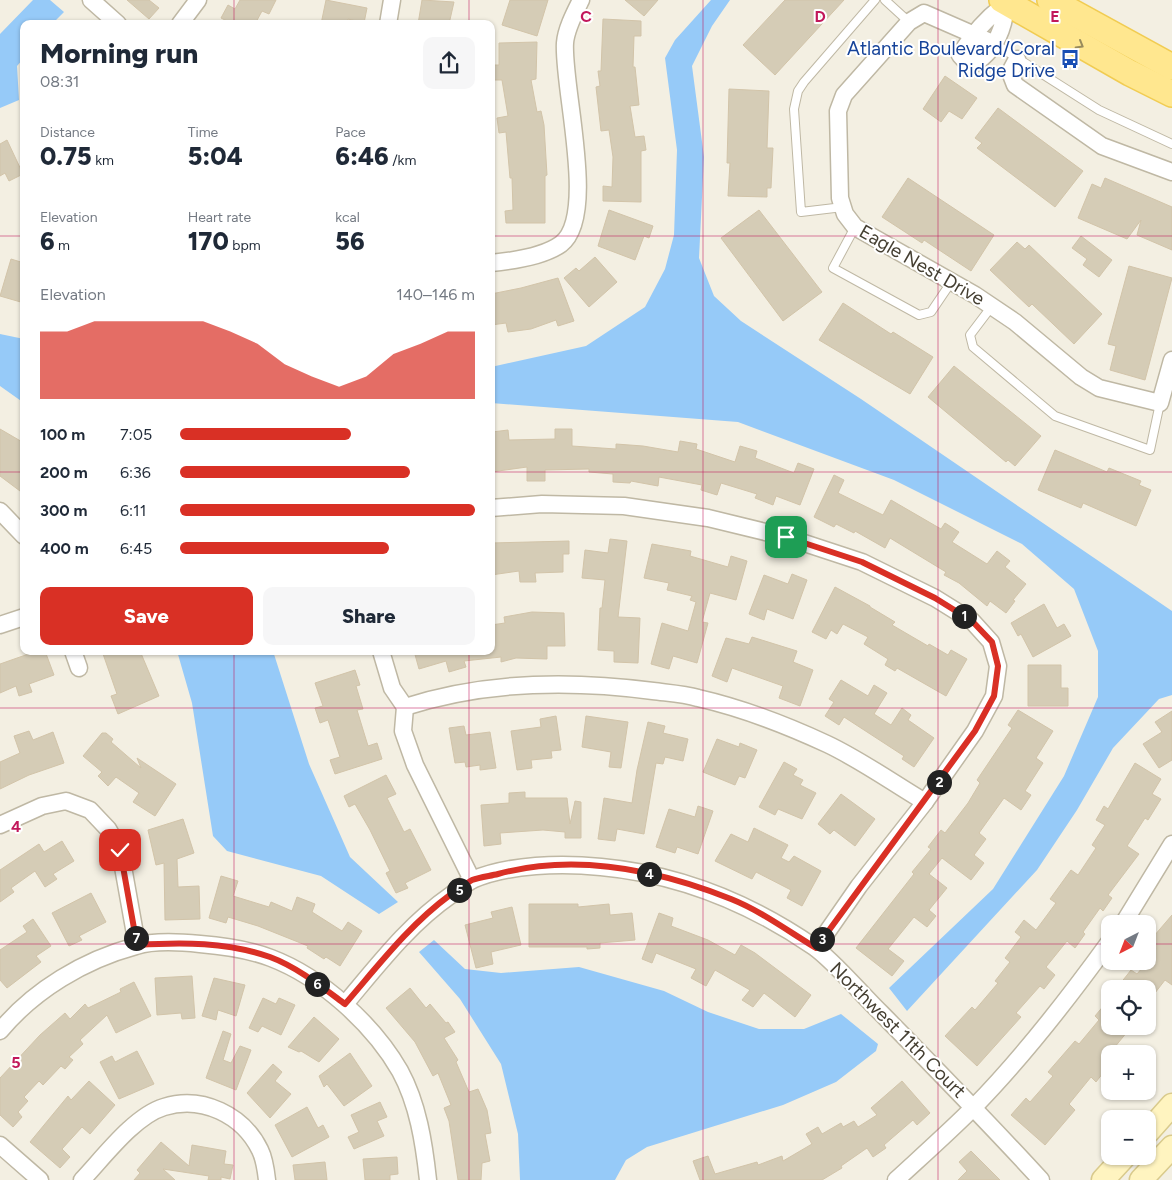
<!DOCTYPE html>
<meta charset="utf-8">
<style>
body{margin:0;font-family:Figtree,sans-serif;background:#f6f6f7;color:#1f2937;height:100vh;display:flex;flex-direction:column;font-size:19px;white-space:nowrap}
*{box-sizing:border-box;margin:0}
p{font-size:16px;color:#747a83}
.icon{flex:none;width:28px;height:28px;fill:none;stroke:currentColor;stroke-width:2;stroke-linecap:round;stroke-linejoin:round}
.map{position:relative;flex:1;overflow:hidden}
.details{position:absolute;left:20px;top:20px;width:475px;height:635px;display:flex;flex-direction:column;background:#fff;border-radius:10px;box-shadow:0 1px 4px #0004}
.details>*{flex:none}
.needle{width:32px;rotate:222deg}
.tools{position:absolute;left:1101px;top:915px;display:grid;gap:10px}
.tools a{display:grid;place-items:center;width:55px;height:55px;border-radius:10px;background:#fff;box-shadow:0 1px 4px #0004;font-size:25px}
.pin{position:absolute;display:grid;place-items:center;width:42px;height:42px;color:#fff;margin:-21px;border-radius:10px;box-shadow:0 2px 8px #0006}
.km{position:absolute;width:25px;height:25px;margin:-12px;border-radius:50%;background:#222;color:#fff;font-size:14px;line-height:25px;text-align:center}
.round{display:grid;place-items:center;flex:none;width:52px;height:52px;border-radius:10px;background:#f6f6f7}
.headline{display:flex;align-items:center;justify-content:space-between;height:85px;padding:0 20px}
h1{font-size:28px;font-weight:800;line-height:38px}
.stats{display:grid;grid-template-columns:repeat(3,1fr);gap:8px;height:85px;padding:5px 20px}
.stats div{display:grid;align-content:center}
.stats b{font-size:25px;font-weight:800}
.stats small{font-size:14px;font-weight:400}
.stats p{font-size:14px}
.chart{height:140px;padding:10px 20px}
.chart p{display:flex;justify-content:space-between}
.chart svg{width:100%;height:90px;margin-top:5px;fill:#d93025;opacity:.7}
.cta{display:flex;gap:10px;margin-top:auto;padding:10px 20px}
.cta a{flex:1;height:58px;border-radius:10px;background:#d93025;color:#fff;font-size:20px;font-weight:800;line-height:58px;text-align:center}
.cta a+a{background:#f6f6f7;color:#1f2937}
ul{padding:0 20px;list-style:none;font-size:16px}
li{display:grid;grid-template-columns:80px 60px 1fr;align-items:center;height:38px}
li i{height:12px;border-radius:6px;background:#d93025}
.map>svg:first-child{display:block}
</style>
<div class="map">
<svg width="1172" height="1180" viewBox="0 0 1172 1180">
<rect width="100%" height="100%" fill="#f3efe2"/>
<g fill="#96caf8">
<path d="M33,0H50L64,12L52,24H24V58L17,66L19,100L0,108V34Z"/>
<path d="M711,0H730L712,26L692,66L704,157L699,258L714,296L741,321L861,399L1172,611V695L1159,699L1113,748L1077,810L1037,870L907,1011L889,988L993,889L1064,776L1098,697V651L1074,589L1022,544L894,480L738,422L491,403V367L586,346L645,307L665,269L674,235L677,150L665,58L675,40Z"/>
<path d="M0,334L24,339V403L0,386Z"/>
<path d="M177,651H273L309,764L350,857L398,902L379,914L321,876L227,851L213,836L192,703Z"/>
<path d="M434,940L465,969L501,973L579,967L664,991L708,1012L759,1029H804L841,1014L878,1044L876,1051L836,1082L783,1105L647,1147L626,1160L615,1180H520L518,1134L501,1064L460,999L419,952Z"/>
</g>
<g fill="#d5ccb6" stroke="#d2c4a9">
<path d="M127,0H149L159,8L149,19Z"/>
<path d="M240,0H276L269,14L262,11L255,24H233L221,18L228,5L235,9Z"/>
<path d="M326,0L367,8L364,23L348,19V24H321Z"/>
<path d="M422,0L454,2L449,24H418Z"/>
<path d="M510,0H548L537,36L502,25Z"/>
<path d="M625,0H658L644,16Z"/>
<path d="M785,0H844L775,75L743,45Z"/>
<path d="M603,19L641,21V36H634L633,67H635L639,105L630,106L635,137L644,136L646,150L641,151V202L603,201V186L612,187L613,157L609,130L601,131L596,87L600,86L598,71H601Z"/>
<path d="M537,42L536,79L531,80L537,112L541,111L544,125L547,175L545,176V223H506L505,211L513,210L512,178H510L506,132L499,133L497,118L508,116L502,80H491V65H499V43Z"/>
<path d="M945,76L977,98L962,119L949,111L941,122L923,109Z"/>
<path d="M729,89L769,91L767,148H773L771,188H767V197L728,196L730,163H727Z"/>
<path d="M998,108L1083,171L1055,207L977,148L982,143L975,138Z"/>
<path d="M7,140L23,174L9,181L5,173L0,176V144Z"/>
<path d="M908,178L994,235L971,271L924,240L922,243L882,217Z"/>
<path d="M1105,178L1172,207V250L1137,235L1141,220L1127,239L1078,218L1092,184L1101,188Z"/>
<path d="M609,210L653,226L649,238L644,236L635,260L598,246Z"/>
<path d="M759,210L822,292L783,321L721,238Z"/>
<path d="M1081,236L1112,260L1099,277L1083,265L1087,259L1072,248Z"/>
<path d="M1017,242L1025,249L1029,245L1102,314L1074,344L1032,304L1029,307L990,270Z"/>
<path d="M595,257L617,282L589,307L564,278L576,268L579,271Z"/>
<path d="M11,259L24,263V303L0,296Z"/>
<path d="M1129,266L1172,278L1145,380L1110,370L1116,346L1108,344Z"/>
<path d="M558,278L574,321L558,326L556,320L531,329L508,332L506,323L491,325V294L521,288Z"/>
<path d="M843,303L891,334L893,332L933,357L910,394L819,340Z"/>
<path d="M954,366L1041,436L1015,466L1008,460L1006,462L928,397Z"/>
<path d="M0,429L24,443V494L0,476Z"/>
<path d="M555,429H572V446L616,449V444L643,446L678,452L680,441L697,444L696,449L735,462L740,446L757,451L755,458L794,473L798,463L814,469L800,505L776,496L773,505L755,498L757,494L721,483L717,495L701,490L702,485L659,477L658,486L631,481L630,483L613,482V474L589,472V469L545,470V481H527V467L491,472L492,432L508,430L509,440L555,439Z"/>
<path d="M1055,450L1107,472L1109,468L1141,481L1139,485L1151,490L1136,526L1083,503L1081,508L1038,490Z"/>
<path d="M834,475L844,480L838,493L883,515L891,500L941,529L945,523L959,532L952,542L987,564L997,551L1010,561L1005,567L1026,584L1013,600L1015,601L1006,613L990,601L987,606L959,583L944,575L946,572L890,538L885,548L855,531L854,533L836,524L834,527L814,517Z"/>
<path d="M610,539L627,541L618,617L640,618L638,663L614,662V651L598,650L600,608H602L605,580L582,578L585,550L608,553Z"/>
<path d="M569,541V554H563V572L535,573L536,582H520L519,571L491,575V543Z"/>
<path d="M652,544L691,551L690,556L728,567L731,556L747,561L736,600L710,593L702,622L708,623L697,663L673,656L669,669L651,664L662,623L688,631L696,602L690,600L692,596L667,590L669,583L644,578Z"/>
<path d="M792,574L807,580L793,619L767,609L764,620L749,614L764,575L788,584Z"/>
<path d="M835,587L870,606V607L895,622L892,625L928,646L929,644L948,655L951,650L967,659L946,696L897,668L895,671L885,665L888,659L864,644L868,637L843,624L837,634L831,630L826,639L812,632Z"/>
<path d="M1044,604L1057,628L1064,624L1071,636L1033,657L1021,634L1018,636L1011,623Z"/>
<path d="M532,612L564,613L565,646H547V659L516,658L501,662V657L464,661L466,667L449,672L446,661L419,669L414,651H491V625L505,623L504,617Z"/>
<path d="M752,637L797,651L793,662L813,670L800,706L779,698L783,686L732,668L727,682L712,676L726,638L749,644Z"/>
<path d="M37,651H45L54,675L29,684L32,692L19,696L16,686L0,693V664Z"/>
<path d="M102,651H140L159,696L118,714L111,696L117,694Z"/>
<path d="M1028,665H1061V688H1068V706H1028Z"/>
<path d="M355,670L360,685L356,686L363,709L357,710L368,746L377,743L382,759L335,774L330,760L340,757L328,720L320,723L315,708L323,706L315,683Z"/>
<path d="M841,680L868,696L874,685L887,693L874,714L891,725L902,708L911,715L908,720L934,738L914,767L902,759L904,756L844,717L839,725L825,716L834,702L829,699Z"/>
<path d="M1018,710L1053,731L1036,758L1043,763L1025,791L1031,795L1021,810L1004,798L979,833L986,839L974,855L984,863L971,880L942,858L929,874L947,888L929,910L936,916L927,927L914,917L888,949L904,961L892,976L856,948L914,874L912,872L931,849L928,847L941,830L945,833L968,803L980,783L977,780L1012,728L1008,725Z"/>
<path d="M1172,711V760L1159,768L1143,744L1162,732L1155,722Z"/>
<path d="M556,716L561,750L551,751L552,758L531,760L532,768L517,770L511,731L541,727L540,719Z"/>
<path d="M586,716L628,722L621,768L609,767L611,752L582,747Z"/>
<path d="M648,722L665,726L663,733L688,739L683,761L665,757L663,764L656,763L644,834L617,829L615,841L598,839L604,798L632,803L637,770Z"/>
<path d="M464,726L466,735L490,732L496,768L480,770V765L466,767L465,762L455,763L449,728Z"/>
<path d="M29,731L33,740L53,732L64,763L29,775L0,789V762L20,753L14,736Z"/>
<path d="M102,733H106L113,739L111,742L141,768L137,758L176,784L155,816L133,802L139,793L116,777L108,786L98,776L102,772L83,756Z"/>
<path d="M717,739L739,747L740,743L757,750L745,778L739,776L735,785L703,772Z"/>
<path d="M784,762L797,769L793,775L803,780L800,785L816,793L802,819L778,809L775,815L759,807Z"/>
<path d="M1135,763L1161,779L1152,794L1161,799L1148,820L1145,818L1127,846L1139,854L1108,895L1112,898L1103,911L1100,908L1083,932L1085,934L1075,948L1067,941L1046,967L1055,975L1044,989L1040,986L1016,1013L1021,1017L977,1066L945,1036L972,1007L975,1010L998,983L995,981L1010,962L1005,958L1021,937L1015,932L1024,920L1036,930L1056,903L1050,899L1071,870L1078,875L1096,848L1092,845L1105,825L1096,820L1104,806L1108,809Z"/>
<path d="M386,775L396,794L387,798L404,832L410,829L431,870L405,883L408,888L396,893L386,873L390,871L370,830L355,804L349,807L344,796Z"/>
<path d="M525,792V798H567L570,824L575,801L581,802V838H565V832L543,830L500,833L501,844L484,846L481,805L509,803V793Z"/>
<path d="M841,794L875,819L855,846L834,830L830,834L818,824Z"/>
<path d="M698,806L713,811L698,854L677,847L675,853L656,847L669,809L695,817Z"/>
<path d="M183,819L194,853L177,859L178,887L199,886L200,919L165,920L164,863L156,865L148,830Z"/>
<path d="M754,828L788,845L781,858L789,862L794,856L821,871L802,906L787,898L791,890L756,872L752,879L715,861L731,834L748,842Z"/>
<path d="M62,841L74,861L53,874L57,879L45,887L35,871L11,888L14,892L0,902V870L39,844L44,852Z"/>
<path d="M221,876L238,881L233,896L269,907L271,902L292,911L297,897L315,904L312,912L342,931L348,922L362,931L340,966L326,957L324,959L307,948L308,946L258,926L228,917L226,923L209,918Z"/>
<path d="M91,893L106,922L79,936L82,940L69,946L52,913Z"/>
<path d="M529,904H578V907L609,904L610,915L632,913L635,940L600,943V948L587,949V947H529Z"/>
<path d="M512,907L521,945L491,952L493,964L476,968L465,925L493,918L491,912Z"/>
<path d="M659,913L673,918L671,926L708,940L735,955L741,945L755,953L811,995L795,1017L764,993L753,1007L742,1000L750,990L715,970L706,986L691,978L696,969L656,953L652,963L642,959Z"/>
<path d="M1172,915V985L1165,980L1148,1002V989H1116L1131,970L1137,974L1148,961L1156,948L1148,943Z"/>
<path d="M33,919L51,946L36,956L41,962L7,988L0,980V950L27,932L23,926Z"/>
<path d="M192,976L195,1018L182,1019L181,1013L157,1015L155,978Z"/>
<path d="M214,978L245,985L236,1016L218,1010L216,1020L202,1016Z"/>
<path d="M134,982L151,1016L116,1033L107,1015L80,1040L83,1044L69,1057L73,1060L65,1069L61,1066L43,1085L39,1081L24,1097L28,1101L18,1112L22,1117L13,1127L0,1115V1078L40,1035L65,1013L70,1019L85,1004L88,1008L121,992L120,989Z"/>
<path d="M410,988L426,1008L430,1004L446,1023L448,1022L455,1032L444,1038L458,1060L456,1062L469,1092L478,1089L487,1110L491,1133L485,1134L490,1161L482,1163L481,1180H458L449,1121L444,1108L451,1105L438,1073L433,1076L415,1042L386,1008Z"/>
<path d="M263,998L276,1004L279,998L295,1005L281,1035L262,1026L258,1032L249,1028Z"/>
<path d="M1110,998V1026H1132L1114,1048L1122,1054H1110V1064L1096,1082L1091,1077L1069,1104L1075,1110L1045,1145L1011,1115L1026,1098L1030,1102L1053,1076L1048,1072L1075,1041L1079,1044L1099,1020L1095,1016Z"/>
<path d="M314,1017L339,1039L319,1062L301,1051L299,1052L288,1047Z"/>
<path d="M223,1031L231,1034L223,1060L231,1063L240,1046L251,1050L236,1090L206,1078Z"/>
<path d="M137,1051L154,1084L119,1099L100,1062L112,1056L115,1062Z"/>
<path d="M350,1053L372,1086L344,1106L327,1084L324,1087L319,1076Z"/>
<path d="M273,1064L282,1072L275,1081L291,1094L270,1118L247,1093Z"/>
<path d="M89,1081L115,1105L90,1134L82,1127L62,1149L70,1157L60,1168L30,1142L68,1096L71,1100Z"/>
<path d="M902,1081L930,1113L917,1125L913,1120L884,1145L886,1148L873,1157L867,1148L841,1166L842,1168L822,1180H700L693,1161L708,1156L715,1174L757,1162L758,1165L782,1156L783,1161L812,1144L806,1134L818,1127L822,1134L841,1123L843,1127L854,1121L858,1127L877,1115L871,1108Z"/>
<path d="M380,1102L387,1117L377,1121L384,1136L354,1149L348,1137L359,1132L351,1115Z"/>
<path d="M307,1107L318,1128L323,1125L329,1137L292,1157L275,1125Z"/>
<path d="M161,1142L189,1166L192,1145L226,1151L224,1164L233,1165L230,1179L221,1177V1180H208L209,1176L163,1169L175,1180H134L140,1173L137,1170Z"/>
<path d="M971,1151L1000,1180H958L967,1171L959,1162Z"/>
<path d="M397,1157L398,1174L390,1175V1180H365L363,1159Z"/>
<path d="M325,1162L327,1180H295L293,1165Z"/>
</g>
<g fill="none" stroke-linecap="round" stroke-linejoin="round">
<g stroke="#bfb8a4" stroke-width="10">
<g id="lane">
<path d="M885,0L909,22"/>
<path d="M995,44L1099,110L1172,144"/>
<path d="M843,207L801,212L794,109L798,91L804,82L875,0"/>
<path d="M855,227L833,268L919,315L931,312L952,281"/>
<path d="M992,306L970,335L973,347L1055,416L1150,450L1160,403"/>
</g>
</g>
<g stroke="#bfb8a4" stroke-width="19">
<g id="street">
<path d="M91,0L118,24"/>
<path d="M1007,3C986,18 973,34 960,55L970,66C987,57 998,42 1003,23C1005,15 1005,7 1009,0"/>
<path d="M180,24L198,0"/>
<path d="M388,24L392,0"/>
<path d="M995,44L924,13L909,22L844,95L838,111L840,198L845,214L855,227L975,295L1015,322L1081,377L1099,388L1160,403L1172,360"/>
<path d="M1017,59L1010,72L1015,85L1102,146L1172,172"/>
<path d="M491,263C512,261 543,257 561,244C598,216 562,86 565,43C566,29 575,12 581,0"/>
<path d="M491,508L542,504L624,506L708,518L786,537L862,562L935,598L972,621L991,642L998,666L994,696L975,731L925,802L859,886L816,948"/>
<path d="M0,511L24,536"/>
<path d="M0,625L24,617"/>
<path d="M73,651L79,668"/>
<path d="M381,651L392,688L405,707L403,731L415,765L472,880"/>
<path d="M405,707C485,681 570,680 653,691C668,693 684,694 698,698C742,708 786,725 827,744C861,760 893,783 925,802"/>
<path d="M0,825L42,806L66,801L90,810L108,829L120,850L137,945"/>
<path d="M1123,924L1172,844"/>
<path d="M345,1004C378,965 409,924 451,895C458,890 465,884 472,880C509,864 562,863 601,867C678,874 750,903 814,947C835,962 862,995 882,1014C936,1069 989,1123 1041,1180"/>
<path d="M0,1031C34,990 84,960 136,946C155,940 181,942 200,944C224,946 248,949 271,958C321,977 373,1024 400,1071C418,1104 424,1143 428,1180"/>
<path d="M0,1145L40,1180"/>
<path d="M82,1180C103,1158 134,1116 164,1107C202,1095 243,1115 260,1150C264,1158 266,1171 267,1180"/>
<path d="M896,1180C922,1156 949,1132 974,1107C1024,1056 1068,999 1110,941"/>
</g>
</g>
<g stroke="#d9ca8c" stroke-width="25">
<g id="secondary">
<path d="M1148,1132L1172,1105"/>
<path d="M1103,1180L1125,1156"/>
<path d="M1141,1180L1172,1147"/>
</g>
</g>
<g stroke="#f1cc52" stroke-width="28">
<g id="primary">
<path d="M1002,0L1130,73L1172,94"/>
<path d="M1050,0L1172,67"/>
</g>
</g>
<use href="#lane" stroke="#fff" stroke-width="8"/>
<use href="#street" stroke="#fff" stroke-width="16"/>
<use href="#secondary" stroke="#fff4c0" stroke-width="22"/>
<use href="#primary" stroke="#ffe78f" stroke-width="25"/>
</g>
<defs><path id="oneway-chevron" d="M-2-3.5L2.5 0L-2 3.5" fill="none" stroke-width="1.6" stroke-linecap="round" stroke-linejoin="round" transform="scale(1.25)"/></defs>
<use stroke="#998b5c" href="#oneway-chevron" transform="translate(1080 45) rotate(30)"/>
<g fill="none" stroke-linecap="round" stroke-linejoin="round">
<g stroke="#fff" stroke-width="10">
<path id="route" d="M120,850L137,945C182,942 227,942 270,957C297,967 322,987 345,1004C378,966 409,925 450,895C457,891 465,884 472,880C480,877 490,876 498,874C575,853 658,870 731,899C761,911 788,931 816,948L975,731L994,696L998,666L992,642L972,621L935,598L862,562L786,537"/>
</g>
<use href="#route" stroke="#d93025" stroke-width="6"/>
</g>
<path fill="none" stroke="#c2185b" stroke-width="1" stroke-opacity="0.55" d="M234,0V24M469,0V24M703,0V1180M938,0V1180M0,236H24M491,236H1172M0,472H24M491,472H1172M234,651V1180M469,651V1180M0,708H1172M0,944H1110M1148,944H1172"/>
<defs>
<g id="bus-bare" transform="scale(1.5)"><path d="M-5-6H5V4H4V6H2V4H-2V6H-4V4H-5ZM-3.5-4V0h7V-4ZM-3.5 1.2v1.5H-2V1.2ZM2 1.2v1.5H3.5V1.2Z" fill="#1a4fb4" stroke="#fff" stroke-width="2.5" paint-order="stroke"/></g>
</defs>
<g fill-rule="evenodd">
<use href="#bus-bare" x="1070" y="59"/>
</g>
<g text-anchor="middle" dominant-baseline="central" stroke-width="4" stroke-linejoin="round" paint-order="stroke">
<g font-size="19" fill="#164399" stroke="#fff" text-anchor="end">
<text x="1055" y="48">Atlantic Boulevard/Coral<tspan x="1055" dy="22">Ridge Drive</tspan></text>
</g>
<g font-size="19" fill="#453f32" stroke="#fff">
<text transform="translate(922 265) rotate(30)">Eagle Nest Drive</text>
<text transform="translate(898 1030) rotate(45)">Northwest 11th Court</text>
</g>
</g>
<g font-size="16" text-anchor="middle" font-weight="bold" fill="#c2185b" stroke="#fff" stroke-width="4" stroke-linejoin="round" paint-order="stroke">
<text x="586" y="22">C</text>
<text x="820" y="22">D</text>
<text x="1055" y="22">E</text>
<text x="16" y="832">4</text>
<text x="16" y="1068">5</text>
</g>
</svg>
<div class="tools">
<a><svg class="needle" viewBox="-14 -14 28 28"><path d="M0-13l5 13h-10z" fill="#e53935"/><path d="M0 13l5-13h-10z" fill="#747a83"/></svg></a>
<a><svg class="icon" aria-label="locate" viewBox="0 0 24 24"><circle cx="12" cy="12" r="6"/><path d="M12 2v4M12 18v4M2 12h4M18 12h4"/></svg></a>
<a>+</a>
<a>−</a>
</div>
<div class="pin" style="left:786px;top:537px;background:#1e9e55"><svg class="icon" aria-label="arrive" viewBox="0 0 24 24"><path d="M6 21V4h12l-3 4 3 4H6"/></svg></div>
<div class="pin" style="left:120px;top:850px;background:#d93025"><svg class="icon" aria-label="check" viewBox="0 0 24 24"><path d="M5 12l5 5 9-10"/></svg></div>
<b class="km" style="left:964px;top:616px">1</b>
<b class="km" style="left:939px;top:782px">2</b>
<b class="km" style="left:822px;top:939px">3</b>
<b class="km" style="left:649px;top:874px">4</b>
<b class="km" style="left:459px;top:890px">5</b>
<b class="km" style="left:317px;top:984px">6</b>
<b class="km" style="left:136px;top:938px">7</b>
<section class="details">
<div class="headline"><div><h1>Morning run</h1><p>08:31</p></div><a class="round"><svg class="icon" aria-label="share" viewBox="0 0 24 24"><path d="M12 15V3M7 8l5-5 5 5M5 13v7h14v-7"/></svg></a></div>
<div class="stats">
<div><p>Distance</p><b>0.75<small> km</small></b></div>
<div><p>Time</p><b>5:04</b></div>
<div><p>Pace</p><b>6:46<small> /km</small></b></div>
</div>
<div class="stats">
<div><p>Elevation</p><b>6<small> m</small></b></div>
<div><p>Heart rate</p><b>170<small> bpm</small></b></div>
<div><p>kcal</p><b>56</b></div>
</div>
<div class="chart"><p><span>Elevation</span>140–146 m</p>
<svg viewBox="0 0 160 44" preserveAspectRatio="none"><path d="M0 44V11L10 11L20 6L30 6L40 6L50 6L60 6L70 11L80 17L90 27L100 33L110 38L120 33L130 22L140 17L150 11L160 11V44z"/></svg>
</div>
<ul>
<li><b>100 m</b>7:05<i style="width:58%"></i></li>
<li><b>200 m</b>6:36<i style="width:78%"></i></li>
<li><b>300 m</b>6:11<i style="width:100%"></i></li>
<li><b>400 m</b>6:45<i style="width:71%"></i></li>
</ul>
<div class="cta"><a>Save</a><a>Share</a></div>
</section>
</div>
